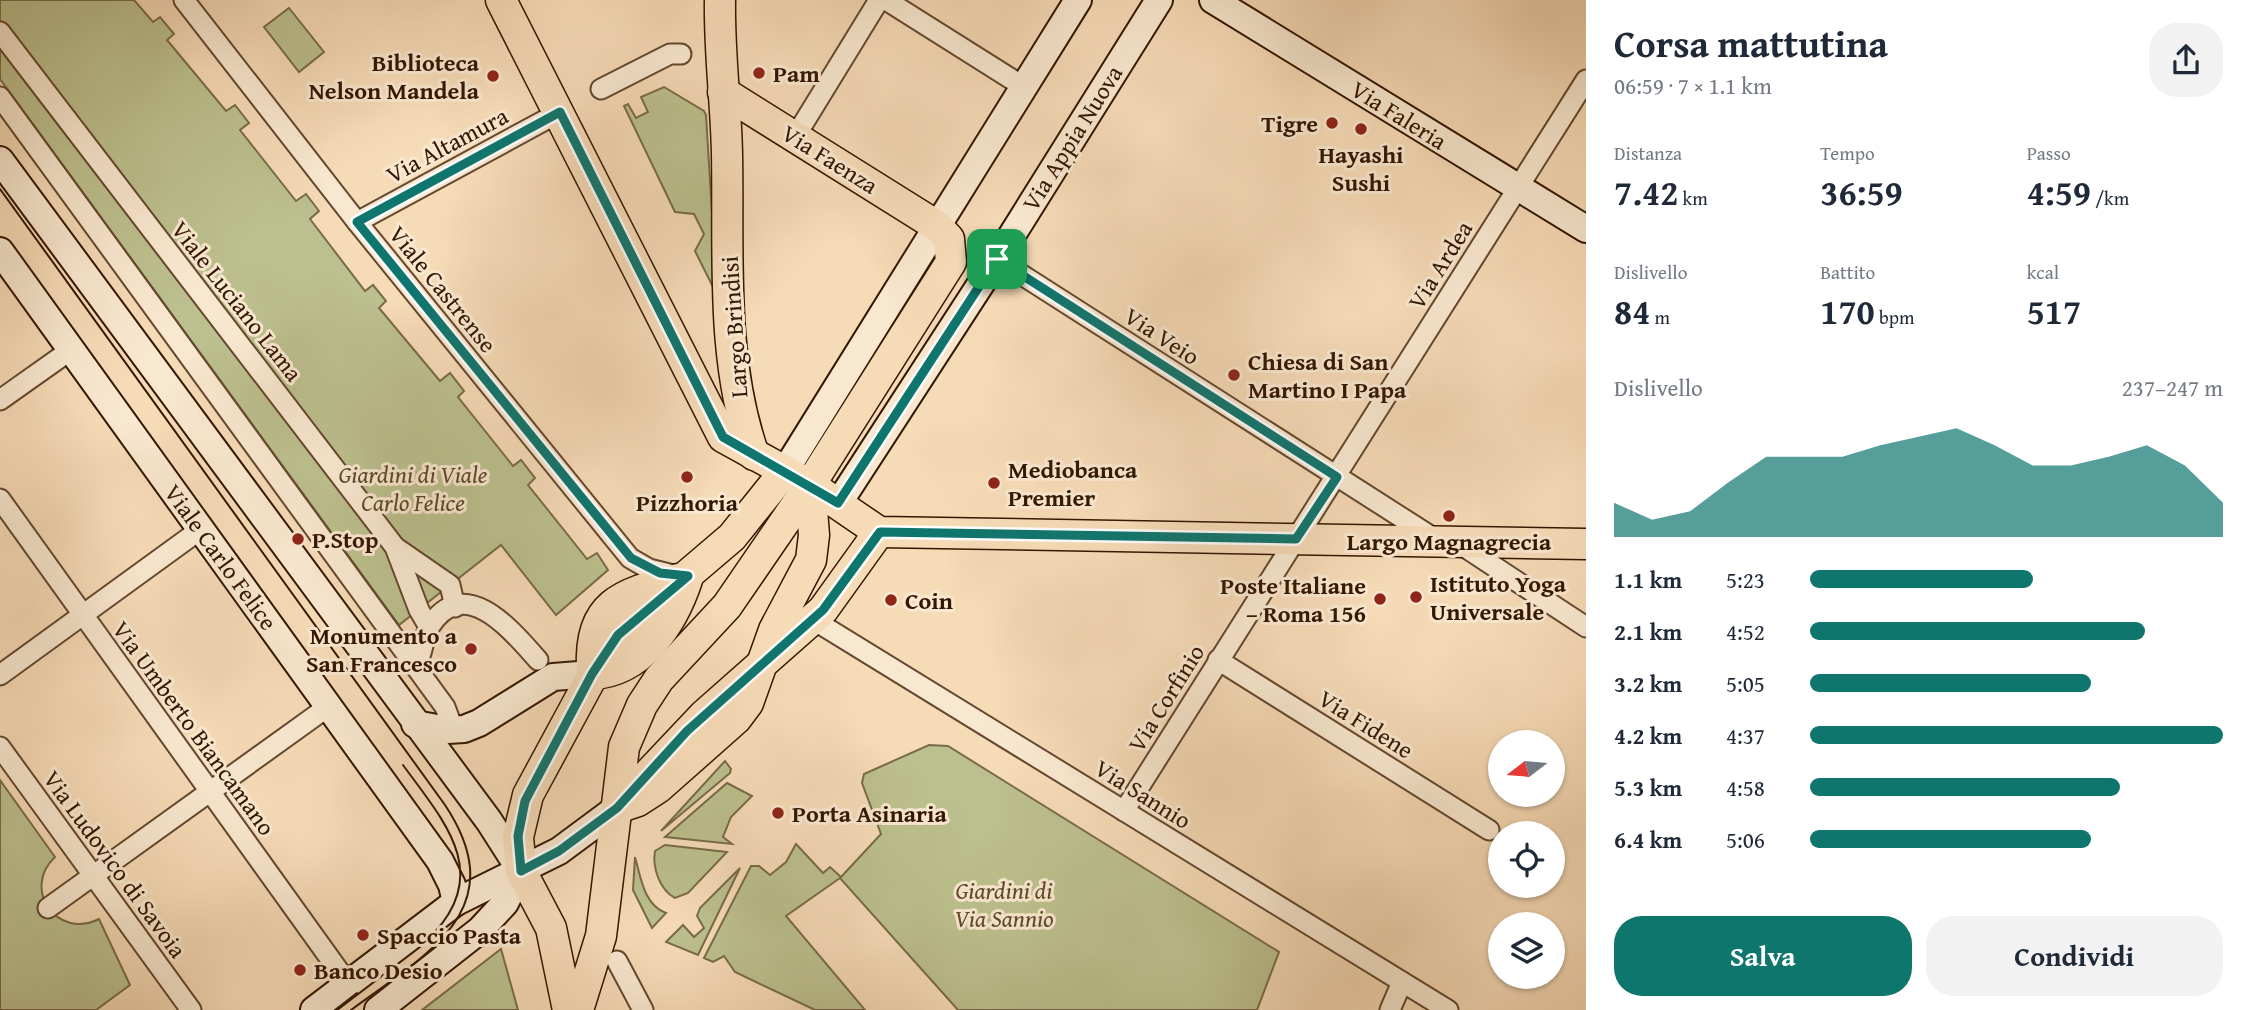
<!DOCTYPE html>
<html lang="it">
<meta charset="utf-8">
<style>
body{margin:0;font-family:"Gentium Book Plus",serif;background:#f2f2f3;color:#1f2937;height:100vh;display:flex;flex-direction:column;font-size:26px;white-space:nowrap}
*{box-sizing:border-box;margin:0}
p{font-size:23px;color:#747a83}
.icon{flex:none;width:38px;height:38px;fill:none;stroke:currentColor;stroke-width:2;stroke-linecap:round;stroke-linejoin:round}
.map{position:relative;flex:1;overflow:hidden}
.details{display:flex;flex-direction:column;background:#fff;width:665px}
.details>*{flex:none}
.needle{width:46px;rotate:254deg}
.buttons{position:absolute;left:1488px;top:730px;display:grid;gap:14px}
.buttons a{display:grid;place-items:center;width:77px;height:77px;border-radius:50%;background:#fff;box-shadow:0 2px 5px #0004;font-size:35px}
.pin{position:absolute;display:grid;place-items:center;width:60px;height:60px;color:#fff;margin:-30px;border-radius:14px;box-shadow:0 4px 10px #0006}
.round{display:grid;place-items:center;flex:none;width:74px;height:74px;border-radius:28px;background:#f2f2f3}
.headline{display:flex;align-items:center;justify-content:space-between;height:119px;padding:0 28px}
h1{font-size:38px;font-weight:700;line-height:52px}
.stats{display:grid;grid-template-columns:repeat(3,1fr);gap:10px;height:119px;padding:7px 28px}
.stats div{display:grid;align-content:center}
.stats b{font-size:35px;font-weight:700}
.stats small{font-size:19px;font-weight:400}
.stats p{font-size:19px}
.chart{height:196px;padding:14px 28px}
.chart p{display:flex;justify-content:space-between}
.chart svg{width:100%;height:126px;margin-top:7px;fill:#0f766e;opacity:.7}
.primary-button{display:flex;gap:14px;margin-top:auto;padding:14px 28px}
.primary-button a{flex:1;height:80px;border-radius:28px;background:#0f766e;color:#fff;font-size:28px;font-weight:700;line-height:80px;text-align:center}
.primary-button a+a{background:#f2f2f3;color:#1f2937}
ul{padding:0 28px;list-style:none;font-size:23px}
li{display:grid;grid-template-columns:112px 84px 1fr;align-items:center;height:52px}
li i{height:18px;border-radius:9px;background:#0f766e}
main{display:flex;flex:1;min-height:0}
.map>svg:first-child{display:block}
</style>
<main>
<div class="map">
<svg width="1586" height="1010" viewBox="0 0 1586 1010">
<rect width="100%" height="100%" fill="#f6dbb7"/>
<filter id="stains"><feTurbulence type="fractalNoise" baseFrequency=".00286" numOctaves="4"/><feColorMatrix values="0 0 0 0 .2 0 0 0 0 .09 0 0 0 0 .02 0 0 0 .5 -.17"/></filter>
<radialGradient id="worn" r=".72"><stop offset=".6" stop-color="#630" stop-opacity="0"/><stop offset="1" stop-color="#630" stop-opacity=".3"/></radialGradient>
<g fill="#bcc08e" stroke="#786b47" stroke-width="2">
<path d="M0,0H134L153,22L160,17L174,34L167,40L226,111L235,105L249,123L240,130L296,201L306,194L319,211L310,219L365,291L373,285L386,301L379,308L440,381L450,373L464,391L458,397L513,466L521,460L535,478L528,485L587,559L597,553L608,570L556,615L501,545L399,625L0,79Z"/>
<path d="M289,8L324,52L299,72L264,27Z"/>
<path d="M664,87L704,111L706,115L717,295L695,251L704,234L694,214L675,212L624,106L628,104L636,118L648,112L641,97Z"/>
<path d="M929,745L948,746L1279,952L1257,1010H958L840,878L786,916L865,1010H815L735,972L724,956L713,962L704,958L751,866H759L770,875L786,862L796,844L823,873L830,867L841,877L881,834L862,783L864,774Z"/>
<path d="M725,761L731,769L730,773L661,831Z"/>
<path d="M0,780L55,857C21,889 57,940 99,919L130,985L96,1010H0Z"/>
<path d="M727,783L752,796L731,817L723,837L732,844L665,837Z"/>
<path d="M665,845L727,852L688,893L675,898C660,890 652,868 655,851Z"/>
<path d="M635,857C641,878 644,905 666,913L652,928L633,890Z"/>
<path d="M740,868L698,955L666,942L683,925L694,937L704,928L697,916L700,908Z"/>
<path d="M501,949L518,1010H422Z"/>
</g>
<g fill="none" stroke-linecap="round" stroke-linejoin="round">
<g stroke="#64472e" stroke-width="23">
<g id="street">
<path d="M184,0L357,222L630,558L649,569L677,576"/>
<path d="M886,0L1024,87"/>
<path d="M0,32L395,547L419,610L429,627"/>
<path d="M601,89L670,54H681"/>
<path d="M0,97L445,707L451,723"/>
<path d="M795,137L879,0"/>
<path d="M357,222L560,112"/>
<path d="M997,259L1435,539"/>
<path d="M0,400L72,349"/>
<path d="M0,499L349,985"/>
<path d="M1457,542L1586,627"/>
<path d="M395,547L450,585L455,607"/>
<path d="M812,619L1448,1010"/>
<path d="M1218,660L1489,830"/>
<path d="M414,666C424,655 422,638 430,626C465,572 513,632 538,660"/>
<path d="M0,675L201,529"/>
<path d="M0,747L191,1010"/>
<path d="M1124,811L1586,80"/>
<path d="M48,908L329,706"/>
<path d="M617,961L643,1010"/>
<path d="M1390,1010L1402,982"/>
</g>
</g>
<g stroke="#341600" stroke-width="30">
<g id="secondary">
<path d="M1213,0L1586,229"/>
<path d="M0,160L489,821L521,871"/>
<path d="M0,251L440,861L452,885L456,902"/>
<path d="M785,471L1078,0"/>
<path d="M838,504L997,259L1159,0"/>
<path d="M415,724L448,730L464,729L479,723L553,677L592,674"/>
<path d="M314,1010L456,902L559,851L617,808"/>
<path d="M378,1010L480,930L505,903L521,871"/>
</g>
</g>
<g stroke="#341600" stroke-width="33">
<g id="primary">
<path d="M501,0L723,437L810,485L879,532L1586,544"/>
<path d="M720,0C719,52 726,103 727,154C729,254 720,359 754,455"/>
<path d="M592,669C589,602 622,594 678,579"/>
<path d="M592,674C642,672 673,622 687,580"/>
<path d="M637,786L704,715L823,610L879,532"/>
<path d="M617,808L638,801L658,788L736,719L748,703L774,630L811,560L814,535L810,485"/>
<path d="M568,1010L551,928L521,871L518,837L528,795L608,647L630,624L732,537L785,471"/>
<path d="M578,1010L601,936L624,747L642,705L659,679L727,606L810,485L951,262L949,239L937,226L723,92"/>
</g>
</g>
<use href="#street" stroke="#f9e8d0" stroke-width="19"/>
<use href="#secondary" stroke="#f9e8d0" stroke-width="26"/>
<use href="#primary" stroke="#f6dbb7" stroke-width="30"/>
<g stroke="#341600" stroke-width="2">
<path d="M0,189L445,805C514,909 428,953 351,1010"/>
<path d="M403,765C442,819 492,871 434,933"/>
<path d="M335,1010L357,993"/>
</g>
</g>
<g fill="none" stroke-linecap="round" stroke-linejoin="round">
<g stroke="#fff" stroke-width="14">
<path id="route" d="M560,112L723,437L838,503L997,259L1337,477L1296,539L880,532L823,610L687,731L617,808L559,851L521,871L518,836L525,801L592,674L618,635L688,576L660,573L631,558L357,222Z"/>
</g>
<use href="#route" stroke="#0f766e" stroke-width="9"/>
</g>
<g fill="#8f2418" stroke="#f9e8d0" stroke-width="2.5">
<circle cx="759" cy="73" r="7"/>
<circle cx="493" cy="76" r="7"/>
<circle cx="1332" cy="123" r="7"/>
<circle cx="1361" cy="129" r="7"/>
<circle cx="1234" cy="375" r="7"/>
<circle cx="687" cy="477" r="7"/>
<circle cx="994" cy="483" r="7"/>
<circle cx="1449" cy="516" r="7"/>
<circle cx="298" cy="539" r="7"/>
<circle cx="1416" cy="597" r="7"/>
<circle cx="1380" cy="599" r="7"/>
<circle cx="891" cy="600" r="7"/>
<circle cx="471" cy="649" r="7"/>
<circle cx="778" cy="813" r="7"/>
<circle cx="363" cy="935" r="7"/>
<circle cx="300" cy="970" r="7"/>
</g>
<g text-anchor="middle" dominant-baseline="central" stroke-width="6" stroke-linejoin="round" paint-order="stroke">
<g font-size="24" font-weight="bold" fill="#341600" stroke="#f9e8d0" text-anchor="start">
<text x="479" y="62" text-anchor="end">Biblioteca<tspan x="479" dy="28">Nelson Mandela</tspan></text>
<text x="773" y="73">Pam</text>
<text x="1318" y="123" text-anchor="end">Tigre</text>
<text x="1361" y="154" text-anchor="middle">Hayashi<tspan x="1361" dy="28">Sushi</tspan></text>
<text x="1248" y="361">Chiesa di San<tspan x="1248" dy="28">Martino I Papa</tspan></text>
<text x="1008" y="469">Mediobanca<tspan x="1008" dy="28">Premier</tspan></text>
<text x="687" y="502" text-anchor="middle">Pizzhoria</text>
<text x="312" y="539">P.Stop</text>
<text x="1449" y="541" text-anchor="middle">Largo Magnagrecia</text>
<text x="1430" y="583">Istituto Yoga<tspan x="1430" dy="28">Universale</tspan></text>
<text x="1366" y="585" text-anchor="end">Poste Italiane<tspan x="1366" dy="28">– Roma 156</tspan></text>
<text x="905" y="600">Coin</text>
<text x="457" y="635" text-anchor="end">Monumento a<tspan x="457" dy="28">San Francesco</tspan></text>
<text x="792" y="813">Porta Asinaria</text>
<text x="377" y="935">Spaccio Pasta</text>
<text x="314" y="970">Banco Desio</text>
</g>
<g font-size="24" fill="#341600" stroke="#f9e8d0">
<text transform="translate(1399 115) rotate(32)">Via Faleria</text>
<text transform="translate(1072 138) rotate(-58)">Via Appia Nuova</text>
<text transform="translate(447 145) rotate(-28)">Via Altamura</text>
<text transform="translate(830 159) rotate(32)">Via Faenza</text>
<text transform="translate(1440 265) rotate(-58)">Via Ardea</text>
<text transform="translate(443 289) rotate(51)">Viale Castrense</text>
<text transform="translate(237 301) rotate(52)">Viale Luciano Lama</text>
<text transform="translate(734 327) rotate(-94)">Largo Brindisi</text>
<text transform="translate(1162 336) rotate(33)">Via Veio</text>
<text transform="translate(221 557) rotate(54)">Viale Carlo Felice</text>
<text transform="translate(1166 698) rotate(-58)">Via Corfinio</text>
<text transform="translate(1366 724) rotate(32)">Via Fidene</text>
<text transform="translate(194 728) rotate(54)">Via Umberto Biancamano</text>
<text transform="translate(1143 794) rotate(32)">Via Sannio</text>
<text transform="translate(115 864) rotate(54)">Via Ludovico di Savoia</text>
</g>
<g font-size="24" font-style="italic" fill="#5d492b" stroke="#f9e8d0">
<text x="413" y="474">Giardini di Viale<tspan x="413" dy="28">Carlo Felice</tspan></text>
<text x="1004" y="890">Giardini di<tspan x="1004" dy="28">Via Sannio</tspan></text>
</g>
</g>
<rect width="100%" height="100%" filter="url(#stains)"/>
<rect width="100%" height="100%" fill="url(#worn)"/>
</svg>
<div class="buttons">
<a><svg class="needle" viewBox="-14 -14 28 28"><path d="M0-13l5 13h-10z" fill="#e53935"/><path d="M0 13l5-13h-10z" fill="#747a83"/></svg></a>
<a><svg class="icon" aria-label="locate" viewBox="0 0 24 24"><circle cx="12" cy="12" r="6"/><path d="M12 2v4M12 18v4M2 12h4M18 12h4"/></svg></a>
<a><svg class="icon" aria-label="layers" viewBox="0 0 24 24"><path d="M12 4l9 5-9 5-9-5zM3 14l9 5 9-5"/></svg></a>
</div>
<div class="pin" style="left:997px;top:259px;background:#1e9e55"><svg class="icon" aria-label="arrive" viewBox="0 0 24 24"><path d="M6 21V4h12l-3 4 3 4H6"/></svg></div>
</div>
<section class="details">
<div class="headline"><div><h1>Corsa mattutina</h1><p>06:59 · 7 × 1.1 km</p></div><a class="round"><svg class="icon" aria-label="share" viewBox="0 0 24 24"><path d="M12 15V3M7 8l5-5 5 5M5 13v7h14v-7"/></svg></a></div>
<div class="stats">
<div><p>Distanza</p><b>7.42<small> km</small></b></div>
<div><p>Tempo</p><b>36:59</b></div>
<div><p>Passo</p><b>4:59<small> /km</small></b></div>
</div>
<div class="stats">
<div><p>Dislivello</p><b>84<small> m</small></b></div>
<div><p>Battito</p><b>170<small> bpm</small></b></div>
<div><p>kcal</p><b>517</b></div>
</div>
<div class="chart"><p><span>Dislivello</span>237–247 m</p>
<svg viewBox="0 0 160 44" preserveAspectRatio="none"><path d="M0 44V32L10 38L20 35L30 25L40 16L50 16L60 16L70 12L80 9L90 6L100 12L110 19L120 19L130 16L140 12L150 19L160 32V44z"/></svg>
</div>
<ul>
<li><b>1.1 km</b>5:23<i style="width:54%"></i></li>
<li><b>2.1 km</b>4:52<i style="width:81%"></i></li>
<li><b>3.2 km</b>5:05<i style="width:68%"></i></li>
<li><b>4.2 km</b>4:37<i style="width:100%"></i></li>
<li><b>5.3 km</b>4:58<i style="width:75%"></i></li>
<li><b>6.4 km</b>5:06<i style="width:68%"></i></li>
</ul>
<div class="primary-button"><a>Salva</a><a>Condividi</a></div>
</section>
</main>
